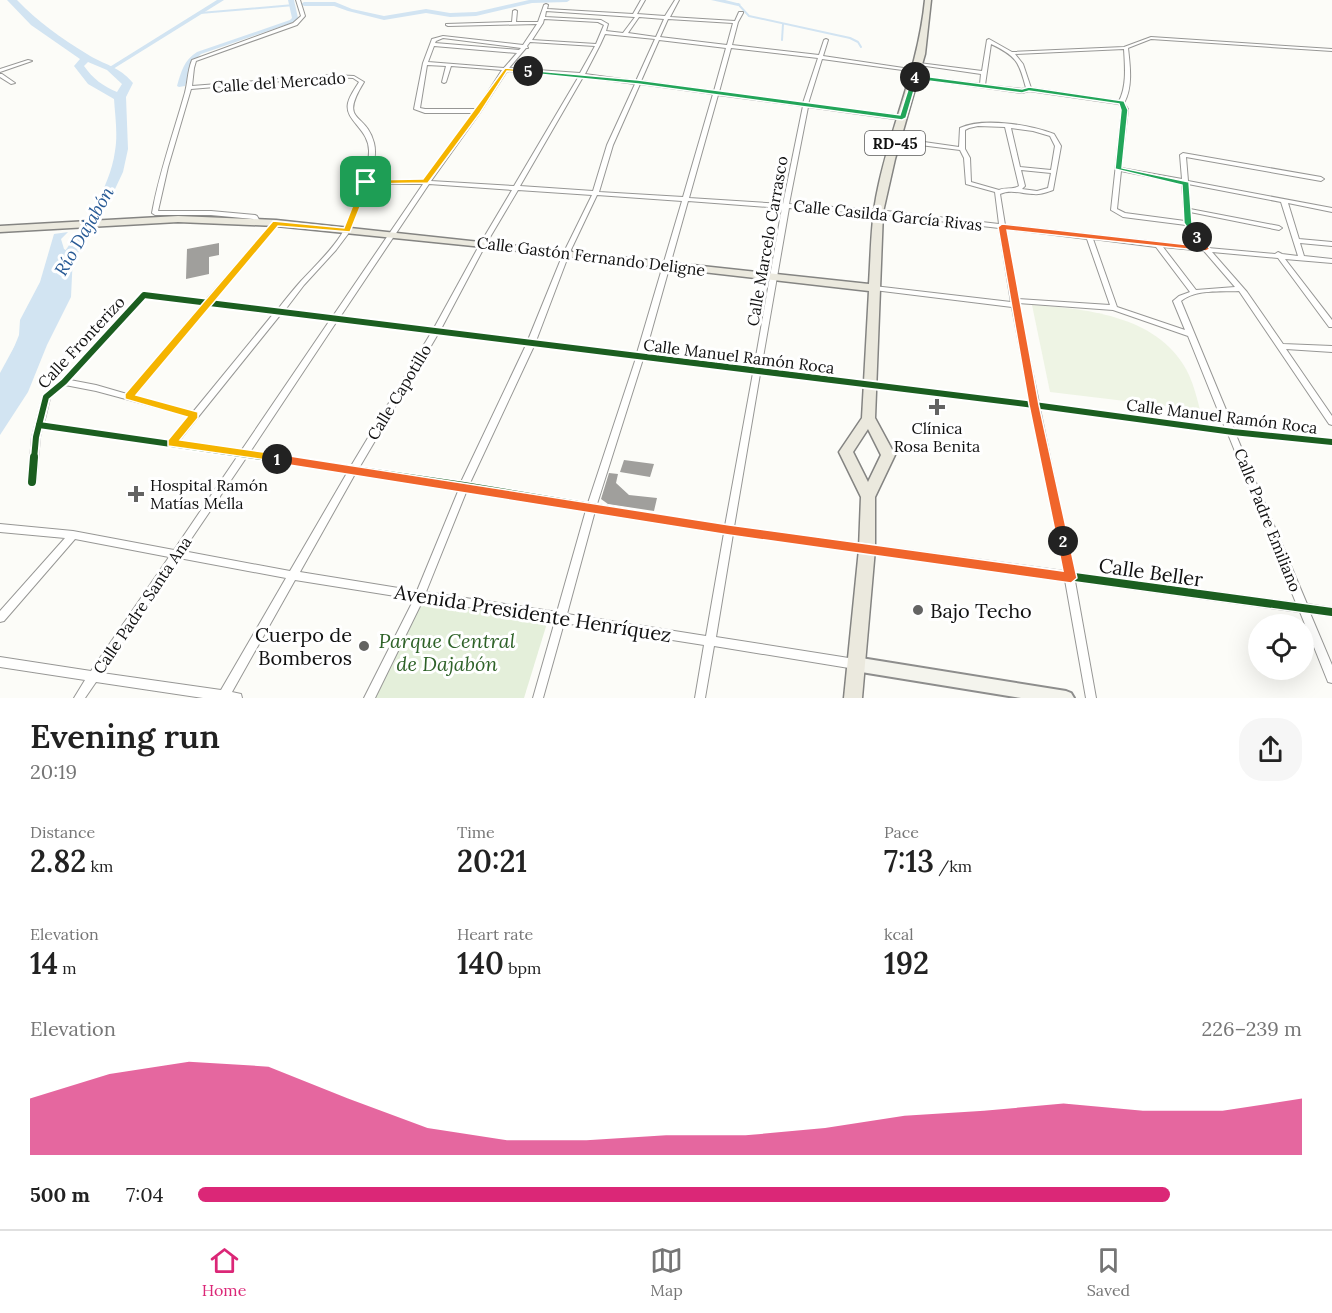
<!DOCTYPE html>
<meta charset="utf-8">
<style>
body{margin:0;font-family:Lora,serif;background:#f6f6f6;color:#222;height:100vh;display:flex;flex-direction:column;font-size:22px;white-space:nowrap}
*{box-sizing:border-box;margin:0}
p{font-size:20px;color:#767676}
.icon{flex:none;width:33px;height:33px;fill:none;stroke:currentColor;stroke-width:2;stroke-linecap:round;stroke-linejoin:round}
.map{position:relative;height:698px;overflow:hidden}
.drawer{display:flex;flex-direction:column;background:#fff;flex:1}
.drawer>*{flex:none}
.controls{position:absolute;left:1248px;top:614px;display:grid;gap:12px}
.controls a{display:grid;place-items:center;width:66px;height:66px;border-radius:50%;background:#fff;box-shadow:0 6px 24px #0002;font-size:30px}
.pin{position:absolute;display:grid;place-items:center;width:51px;height:51px;color:#fff;margin:-26px;border-radius:12px;box-shadow:0 3px 9px #0006}
.km{position:absolute;width:30px;height:30px;margin:-15px;border-radius:50%;background:#222;color:#fff;font-size:16px;line-height:30px;text-align:center}
.round{display:grid;place-items:center;flex:none;width:63px;height:63px;border-radius:24px;background:#f6f6f6}
.overview{display:flex;align-items:center;justify-content:space-between;height:102px;padding:0 30px}
h1{font-size:33px;font-weight:600;line-height:45px}
.figures{display:grid;grid-template-columns:repeat(3,1fr);gap:9px;height:102px;padding:6px 30px}
.figures div{display:grid;align-content:center}
.figures b{font-size:30px;font-weight:600}
.figures small{font-size:16px;font-weight:400}
.figures p{font-size:16px}
.chart{height:168px;padding:12px 30px}
.chart p{display:flex;justify-content:space-between}
.chart svg{width:100%;height:108px;margin-top:6px;fill:#db2777;opacity:.7}
ul{padding:0 30px;list-style:none;font-size:20px}
li{display:grid;grid-template-columns:96px 72px 1fr;align-items:center;height:45px}
li i{height:15px;border-radius:8px;background:#db2777}
.tab-bar{display:flex;justify-content:space-around;align-items:center;height:84px;border-top:2px solid #e0e0e0;background:#fff;font-size:16px;color:#767676}
.tab-bar a{display:grid;justify-items:center;gap:3px}
.tab-bar .active{color:#db2777}
.map>svg:first-child{display:block}
</style>
<div class="map">
<svg width="1332" height="698" viewBox="0 0 1332 698">
<rect width="100%" height="100%" fill="#fcfcf8"/>
<path fill="#e4efda" d="M415,599L548,620L524,698H374Z"/>
<path fill="#eef4e4" d="M1032,305C1089,309 1161,316 1189,375C1194,386 1197,398 1200,410L1050,392Z"/>
<path fill="#d2e4f2" d="M68,232L61,239L64,249L73,255L71,297L47,345L28,392L0,435V379L11,373L16,362L11,355L19,335L20,320L40,282L54,234Z"/>
<g fill="none" stroke-linecap="round" stroke-linejoin="round">
<g stroke="#d2e4f2" stroke-width="2">
<path d="M738,4L749,16L850,38L858,42L861,47"/>
<path d="M200,13L294,5"/>
<path d="M782,40L783,24"/>
</g>
<g fill="#d2e4f2" fill-rule="evenodd">
<path d="M217,0H224L113,69L108,68Z"/>
<path d="M288,0H294L298,18L294,22L201,54L192,63L185,86L179,87L177,86C181,72 184,60 197,52L290,20L292,18Z"/>
<path d="M529,0H570L567,2L532,3L476,16L450,17L426,13L384,20L348,11L334,6H304L301,4L304,2H335L352,9L384,16L426,9L450,13L476,12Z"/>
<path d="M711,0H725L741,4L738,6Z"/>
</g>
<g fill="#d2e4f2" fill-rule="evenodd">
<path d="M7,0H17C38,22 61,38 87,54C104,65 119,66 133,83L126,97L128,149L123,172L100,221L64,273L59,274L52,270C76,234 109,195 115,151C118,134 115,115 114,99L88,84L74,66L80,59L31,25ZM88,62L107,70L122,84L117,92C103,86 93,79 84,66Z"/>
<path d="M25,337L31,338L33,342L6,393L0,395V373L19,338Z"/>
</g>
</g>
<g fill="#a09f9c">
<path d="M219,243V255L209,257V274L186,279L187,249Z"/>
<path d="M624,460L654,464L650,477L620,472Z"/>
<path d="M609,473L618,474L616,483L629,495L657,498L654,511L608,504L601,499Z"/>
</g>
<g fill="none" stroke-linecap="round" stroke-linejoin="round">
<g stroke="#979795" stroke-width="2">
<g id="street">
<path d="M296,0H300L305,16L297,25L196,61L194,68L192,86L331,75L354,76L364,82C338,124 366,111 374,143C377,155 373,169 369,180H425L475,113H425L414,109L423,63L432,39L443,36L523,45L537,24L448,26L446,25V24L512,22L513,11L515,10L517,11L516,22H538L544,5L546,4L548,5L547,9L633,14L641,0H645L637,14L665,16L675,0H679L670,17L735,21L739,12H743V13L738,22L732,45L819,55L824,40L826,39L828,40L823,56L917,70L919,71L917,72L822,59L808,104L902,116L905,118L902,120L808,107L789,204L878,210L999,224L995,192L966,184L964,158L960,150L896,142L893,140L896,138L959,147L960,128C984,117 1030,125 1054,134L1061,146L1053,190C1047,192 1040,195 1034,194C1023,194 1011,189 1000,194L1005,225L1201,247L1186,225L1123,217L1111,210L1122,109L1119,104L1029,91L1022,93L915,78H913V76L980,84L981,74L919,65L917,64L919,63L982,71L987,40L989,39L1012,52L1124,47L1151,37L1332,49V51L1151,39L1128,48C1130,66 1133,87 1124,103L1128,109L1121,168L1182,179L1180,155L1183,153L1321,177L1324,179L1321,181L1186,157L1188,181L1332,208V212L1288,203L1299,239L1332,242V246L1300,243L1304,256L1332,259V263L1285,259L1332,320V327H1329L1278,258L1212,252L1247,292L1283,344L1332,346V352L1286,349L1332,416V425L1329,424L1239,291C1220,292 1196,289 1181,301L1234,429L1332,439V445L1236,435L1307,604L1332,608V616L1310,613L1332,665V683L1328,682L1300,612L1075,581L1096,698H1086L1065,580L733,534L716,637L855,659L859,661L860,664L859,667L855,669L714,646L705,698H695L704,645L564,623L543,698H533L555,621L423,600L375,698H364L414,599L295,580L232,692L241,694L242,698H203L96,682L85,698H74L85,680L0,667V657L91,671L169,557L75,539L4,621L0,622V611L65,538L0,532V524L73,531L174,550L237,457L42,428L40,437L36,482L35,484L32,485L29,484L28,482L32,437L43,395L61,380L142,293L206,300L274,222L276,221L279,223L278,224L213,301L278,309C285,300 293,290 301,281C315,266 330,252 341,235C349,222 354,206 359,192C364,180 369,166 369,152C370,129 344,121 348,103C350,95 355,89 359,82L353,78L331,77L191,89L168,167L158,211H211L255,215L257,216L261,223L258,225L256,224L253,219L211,215H155L152,213C159,173 173,135 184,96C188,84 187,72 192,60L293,23L301,16ZM546,11L634,17H635L623,33L606,31L608,24L601,20L545,17ZM639,17L664,19L656,37L628,33ZM544,19L598,22L604,25L596,44L532,40L543,23ZM668,19L733,23L727,45L660,37ZM605,34L655,39L636,81L585,74L600,45ZM443,38L521,48L519,50L435,43L436,41ZM659,40L726,48L714,91L641,81ZM530,42L595,46L580,73L509,68L526,48H528L527,46ZM991,44C1016,56 1019,61 1026,88L1022,89L985,85ZM434,46L517,53L504,68L428,62ZM731,48L818,58L803,103L719,92ZM1124,49C1125,66 1127,86 1119,101L1031,88L1023,64L1015,54ZM427,65L446,66L442,82L444,83L446,82L451,66L502,70L477,109H425L420,108ZM507,71L579,76L514,186L431,181L479,114ZM583,77L635,84L607,145L593,191L520,186ZM640,84L713,94L683,197L599,192L613,145ZM718,95L803,106L783,204L689,198ZM978,126L1005,127L1019,186C1013,190 1006,187 999,190L971,182L970,158L965,149V130L969,128ZM1011,128L1033,131L1050,136L1055,146L1051,170L1020,167ZM1021,170L1051,173L1048,188L1037,191L1022,189L1025,186ZM1121,171L1182,183L1185,221L1125,213L1117,209ZM368,184H423L333,316L285,310L304,285L336,250L348,234ZM429,184L512,190L480,244L434,328L340,317ZM1188,184L1281,202L1298,256L1282,254L1278,252L1275,254L1208,248L1191,223L1190,212L1279,230L1282,228L1279,226L1190,209ZM518,190L592,195L563,254L528,340L441,329L486,244ZM597,195L682,201L637,353L536,341L569,254ZM688,201L782,208L754,368L645,354ZM789,208L878,214L999,228L1011,302L874,286L871,288L874,290L1012,307L1030,402L761,369ZM1006,229L1087,239L1110,305L1018,299ZM1093,239L1156,247L1190,292L1179,296L1173,301L1185,330L1117,307ZM1163,247L1204,251L1235,287L1196,290ZM146,297L203,304L127,394L96,385L70,380ZM1018,303L1113,310L1188,336L1225,428L1039,403ZM210,305L274,313L193,412L134,396ZM281,314L330,320L241,451L178,442ZM337,321L431,333L351,466L250,452ZM438,334L526,345L461,482L359,468ZM534,346L636,358L588,503L470,483ZM643,359L753,373L725,526L597,504ZM760,374L1032,408L1064,571L734,527ZM65,385L96,391L189,416L169,441L44,423L50,398ZM1040,409L1228,434L1296,603L1074,573ZM246,458L347,473L290,571L183,551ZM355,474L459,489L417,591L300,572ZM467,490L586,510L557,612L426,592ZM595,511L724,533L706,636L567,614ZM179,558L286,578L221,690L102,673Z"/>
<path d="M28,60L32,61L0,72V69Z"/>
<path d="M0,74H2L15,83L11,84L0,77Z"/>
</g>
</g>
<g stroke="#8d8d8c" stroke-width="4">
<path id="secondary" d="M855,657L1066,691L1071,693L1074,698H1021L855,671L850,669L848,664L850,659Z"/>
</g>
<g stroke="#848482" stroke-width="3">
<path id="primary" d="M925,0H931L925,54L895,159L883,212L875,418L895,455L875,497V549L862,698H844L859,549L861,497L839,452L862,418L869,291L483,247L276,226L178,222L0,232V226L178,216L276,220L869,284C871,252 871,219 878,188C892,122 918,69 925,0ZM868,429L881,455L868,482L853,452Z"/>
</g>
<use href="#street" fill="#fffffe" fill-rule="evenodd"/>
<use href="#secondary" fill="#f4f4ed" fill-rule="evenodd"/>
<use href="#primary" fill="#ebe9de" fill-rule="evenodd"/>
<g stroke="#fff" stroke-width="10">
<g id="cycleway-far1">
<path d="M39,425L275,459"/>
<path d="M34,459L36,437L46,397L64,382L144,295L1034,405L1233,432L1332,442"/>
</g>
</g>
<g stroke="#fff" stroke-width="11">
<g id="cycleway">
<path d="M265,457L464,486L729,530L1332,612"/>
<path d="M32,482L34,457"/>
</g>
</g>
<use href="#cycleway-far1" stroke="#1b5e20" stroke-width="6"/>
<use href="#cycleway" stroke="#1b5e20" stroke-width="8"/>
</g>
<path fill="#f5b400" stroke="#fff" stroke-width="1.5" d="M366,180L370,182L350,232L278,226L136,395L198,412V418L180,440L277,454L281,456V462L168,446V440L187,417L125,399V394L273,221L344,228L362,182Z"/>
<path fill="#f0652b" stroke="#fff" stroke-width="1.5" d="M277,454L729,525L1063,571L1057,541L1063,536L1069,541L1077,578L1071,583L729,535L277,463L271,459Z"/>
<path fill="#f0652b" stroke="#fff" stroke-width="1.5" d="M1002,224L1199,246L1193,237L1197,234L1210,249L1206,251L1007,230L1039,405L1069,541L1063,546L1057,541L1029,405L998,227Z"/>
<path fill="#22a559" stroke="#fff" stroke-width="1.5" d="M915,75L1022,89L1029,87L1124,101L1128,110L1122,168L1189,182L1192,223L1202,237L1194,238L1184,223L1182,185L1115,169L1121,110L1119,104L1029,91L1022,93L913,79Z"/>
<path fill="#22a559" stroke="#fff" stroke-width="1.5" d="M526,70L638,80L900,115L912,77L915,75L918,77L906,118L902,120L638,84L528,73Z"/>
<path fill="#f5b400" stroke="#fff" stroke-width="1.5" d="M505,68L531,71L528,73L507,71L480,113L428,183L363,184L362,182L366,180L423,179Z"/>
<g fill="#636362" stroke="#fff" stroke-width="2">
<path d="M934 398h6v6h6v6h-6v6h-6v-6h-6v-6h6z"/>
<path d="M133 485h6v6h6v6h-6v6h-6v-6h-6v-6h6z"/>
<circle cx="918" cy="610" r="6"/>
<circle cx="364" cy="646" r="6"/>
</g>
<g text-anchor="middle" dominant-baseline="central" stroke-width="6" stroke-linejoin="round" paint-order="stroke">
<rect fill="#fff" stroke="#585858" stroke-width="1.5" x="865" y="131" width="60" height="24" rx="4.5"/>
<g font-size="15" font-weight="bold" fill="#111">
<text x="895" y="143">RD-45</text>
</g>
<g font-size="16" fill="#111" stroke="#fff">
<text transform="translate(279 82) rotate(-4)">Calle del Mercado</text>
<text transform="translate(888 215) rotate(6)">Calle Casilda García Rivas</text>
<text transform="translate(767 241) rotate(-80)">Calle Marcelo Carrasco</text>
<text transform="translate(591 256) rotate(7)">Calle Gastón Fernando Deligne</text>
<text transform="translate(81 342) rotate(-47)">Calle Fronterizo</text>
<text transform="translate(739 356) rotate(7)">Calle Manuel Ramón Roca</text>
<text transform="translate(399 392) rotate(-59)">Calle Capotillo</text>
<text transform="translate(1222 416) rotate(7)">Calle Manuel Ramón Roca</text>
<text transform="translate(1268 520) rotate(68)">Calle Padre Emiliano</text>
<text transform="translate(142 605) rotate(-56)">Calle Padre Santa Ana</text>
</g>
<g font-size="16" fill="#111" stroke="#fff">
<text x="937" y="428">Clínica<tspan x="937" dy="18">Rosa Benita</tspan></text>
<text x="150" y="485" text-anchor="start">Hospital Ramón<tspan x="150" dy="18">Matías Mella</tspan></text>
</g>
<g font-size="18" font-style="italic" fill="#285a95" stroke="#fff">
<text transform="translate(84 231) rotate(-60)">Río Dajabón</text>
</g>
<g font-size="20" fill="#111" stroke="#fff">
<text transform="translate(1151 572) rotate(8)">Calle Beller</text>
<text transform="translate(533 613) rotate(9)">Avenida Presidente Henríquez</text>
</g>
<g font-size="20" fill="#111" stroke="#fff" text-anchor="start">
<text x="930" y="610">Bajo Techo</text>
<text x="352" y="634" text-anchor="end">Cuerpo de<tspan x="352" dy="23">Bomberos</tspan></text>
</g>
<g font-size="20" font-style="italic" fill="#2e6228" stroke="#fff">
<text x="447" y="640">Parque Central<tspan x="447" dy="23">de Dajabón</tspan></text>
</g>
</g>
</svg>
<div class="controls">
<a><svg class="icon" aria-label="locate" viewBox="0 0 24 24"><circle cx="12" cy="12" r="6"/><path d="M12 2v4M12 18v4M2 12h4M18 12h4"/></svg></a>
</div>
<div class="pin" style="left:366px;top:182px;background:#1e9e55"><svg class="icon" aria-label="arrive" viewBox="0 0 24 24"><path d="M6 21V4h12l-3 4 3 4H6"/></svg></div>
<b class="km" style="left:277px;top:459px">1</b>
<b class="km" style="left:1063px;top:541px">2</b>
<b class="km" style="left:1197px;top:237px">3</b>
<b class="km" style="left:915px;top:77px">4</b>
<b class="km" style="left:528px;top:71px">5</b>
</div>
<section class="drawer">
<div class="overview"><div><h1>Evening run</h1><p>20:19</p></div><a class="round"><svg class="icon" aria-label="share" viewBox="0 0 24 24"><path d="M12 15V3M7 8l5-5 5 5M5 13v7h14v-7"/></svg></a></div>
<div class="figures">
<div><p>Distance</p><b>2.82<small> km</small></b></div>
<div><p>Time</p><b>20:21</b></div>
<div><p>Pace</p><b>7:13<small> /km</small></b></div>
</div>
<div class="figures">
<div><p>Elevation</p><b>14<small> m</small></b></div>
<div><p>Heart rate</p><b>140<small> bpm</small></b></div>
<div><p>kcal</p><b>192</b></div>
</div>
<div class="chart"><p><span>Elevation</span>226–239 m</p>
<svg viewBox="0 0 160 44" preserveAspectRatio="none"><path d="M0 44V21L10 11L20 6L30 8L40 21L50 33L60 38L70 38L80 36L90 36L100 33L110 28L120 26L130 23L140 26L150 26L160 21V44z"/></svg>
</div>
<ul>
<li><b>500 m</b>7:04<i style="width:88%"></i></li>
</ul>
</section>
<nav class="tab-bar">
<a class="active"><svg class="icon" aria-label="home" viewBox="0 0 24 24"><path d="M3 11l9-7 9 7M6 9v11h12V9"/></svg>Home</a>
<a><svg class="icon" aria-label="map" viewBox="0 0 24 24"><path d="M3 6l6-2 6 2 6-2v14l-6 2-6-2-6 2zM9 4v14M15 6v14"/></svg>Map</a>
<a><svg class="icon" aria-label="saved" viewBox="0 0 24 24"><path d="M7 4h10v16l-5-4-5 4z"/></svg>Saved</a>
</nav>
